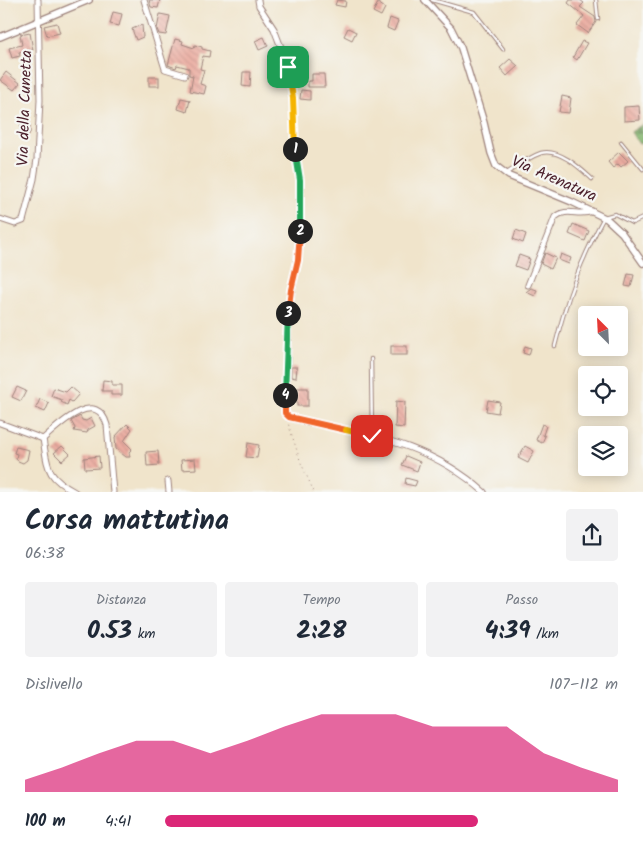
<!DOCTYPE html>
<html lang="it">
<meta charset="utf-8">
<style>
body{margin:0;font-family:Kalam,sans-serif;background:#f2f2f3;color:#1f2937;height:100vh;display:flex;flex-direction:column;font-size:19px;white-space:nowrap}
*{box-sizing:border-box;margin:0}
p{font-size:16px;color:#747a83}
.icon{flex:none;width:28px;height:28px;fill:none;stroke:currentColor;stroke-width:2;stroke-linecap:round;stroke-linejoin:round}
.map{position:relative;height:492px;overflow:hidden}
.details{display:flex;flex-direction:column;background:#fff;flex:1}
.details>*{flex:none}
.needle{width:32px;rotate:336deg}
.fabs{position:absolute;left:578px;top:306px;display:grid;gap:10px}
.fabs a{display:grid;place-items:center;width:50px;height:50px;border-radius:5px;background:#fff;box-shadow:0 2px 12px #0003;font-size:25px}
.pin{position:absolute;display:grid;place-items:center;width:42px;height:42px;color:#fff;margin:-21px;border-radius:10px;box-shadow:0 2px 8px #0006}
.km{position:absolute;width:25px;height:25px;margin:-12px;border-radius:50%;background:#222;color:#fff;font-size:14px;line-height:25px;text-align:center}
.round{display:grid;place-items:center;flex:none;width:52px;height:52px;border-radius:5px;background:#f2f2f3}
.overview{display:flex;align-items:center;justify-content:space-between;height:85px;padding:0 25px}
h1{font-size:28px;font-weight:800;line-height:38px}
.metrics{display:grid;grid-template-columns:repeat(3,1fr);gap:8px;height:85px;padding:5px 25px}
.metrics div{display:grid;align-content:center;border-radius:5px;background:#f2f2f3;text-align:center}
.metrics b{font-size:25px;font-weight:800}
.metrics small{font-size:14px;font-weight:400}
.metrics p{font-size:14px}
.chart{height:140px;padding:10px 25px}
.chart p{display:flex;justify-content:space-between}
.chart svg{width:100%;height:90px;margin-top:5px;fill:#db2777;opacity:.7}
ul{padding:0 25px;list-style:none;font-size:16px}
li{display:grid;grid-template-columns:80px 60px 1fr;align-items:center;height:38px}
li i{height:12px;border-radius:6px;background:#db2777}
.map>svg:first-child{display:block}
</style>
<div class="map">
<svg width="643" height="492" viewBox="0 0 643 492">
<defs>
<pattern id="forest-firs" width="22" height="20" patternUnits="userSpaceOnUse" patternTransform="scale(1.25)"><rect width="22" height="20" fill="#87b872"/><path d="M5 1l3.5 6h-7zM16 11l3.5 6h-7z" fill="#70955e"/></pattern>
<pattern id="building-back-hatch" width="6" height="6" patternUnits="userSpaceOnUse" patternTransform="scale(1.25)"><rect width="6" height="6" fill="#ebada1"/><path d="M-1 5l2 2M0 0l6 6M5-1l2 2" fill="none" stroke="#cb948b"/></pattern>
</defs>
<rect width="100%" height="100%" fill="#f6f6f2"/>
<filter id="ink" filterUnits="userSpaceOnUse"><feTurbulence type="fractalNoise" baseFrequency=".02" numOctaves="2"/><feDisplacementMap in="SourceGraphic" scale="10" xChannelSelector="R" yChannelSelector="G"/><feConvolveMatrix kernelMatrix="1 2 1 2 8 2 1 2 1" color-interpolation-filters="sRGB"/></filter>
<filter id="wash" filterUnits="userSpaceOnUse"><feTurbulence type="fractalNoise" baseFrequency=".0096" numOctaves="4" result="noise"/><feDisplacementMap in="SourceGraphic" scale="20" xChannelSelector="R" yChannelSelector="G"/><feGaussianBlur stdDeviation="1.12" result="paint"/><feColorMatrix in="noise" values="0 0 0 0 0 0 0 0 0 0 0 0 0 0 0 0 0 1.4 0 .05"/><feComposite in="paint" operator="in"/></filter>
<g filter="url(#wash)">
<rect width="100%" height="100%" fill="#f0e4cb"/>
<path fill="url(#forest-firs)" stroke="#686c4e" d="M643,124V143L639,144L631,132Z"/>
<g id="blocks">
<g fill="url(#building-back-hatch)">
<path d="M149,0H160L158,8L151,7Z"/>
<path d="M337,0L346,1L345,7L335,5Z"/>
<path d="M570,0H580L584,3L580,7L595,17L596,22L588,33L577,25L584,16L568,3Z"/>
<path d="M378,3L385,8L381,16L373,12Z"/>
<path d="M113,12L122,14L119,26L110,24Z"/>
<path d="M160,14L170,16L166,35L159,34L157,29Z"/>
<path d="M390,18L398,21L394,31L387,28Z"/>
<path d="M57,23L60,33L47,36L44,26Z"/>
<path d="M142,25L143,37L136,40L132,29Z"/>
<path d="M348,28L356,32L352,40L344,36Z"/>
<path d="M30,33L33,50L19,52L20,56L12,58L9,48L22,45L20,35Z"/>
<path d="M264,37L268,46L259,50L255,41Z"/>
<path d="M175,39L183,41L182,44L194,48L195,45L202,47V49L210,51L209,57L203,56L200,69L204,70L200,84L206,86L204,94L190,91L193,76L189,75V68L177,65L176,68L168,65Z"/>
<path d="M582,41L587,43L577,60L573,57Z"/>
<path d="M510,59L518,66L507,76L500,68Z"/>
<path d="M6,72L20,83L14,90L0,80Z"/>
<path d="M243,72H251L250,87L242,86Z"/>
<path d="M312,74H324L325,87H308V81H312Z"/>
<rect x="149" y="77" width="10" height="9"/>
<path d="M301,90L310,91V100L300,99Z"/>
<path d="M562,96L571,98L569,113L559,112Z"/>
<path d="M181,98L190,100L187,112L178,109Z"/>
<path d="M639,106L640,120L624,121V107Z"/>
<path d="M21,122H27V125H30V133H29V136L20,135Z"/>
<path d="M619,152L628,161L621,167L618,164L613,168L608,162Z"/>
<path d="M573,224L589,231L585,241L569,234Z"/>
<path d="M516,230L526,234L523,243L513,239Z"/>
<path d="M545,253L556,258L551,269L541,264Z"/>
<path d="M561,254L571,258L569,264L559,260Z"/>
<path d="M519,255L530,259L526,270L515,266Z"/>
<path d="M628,274L634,275L631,287L625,286Z"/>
<path d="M531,288L537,290L535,296L526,292Z"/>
<rect x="391" y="346" width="16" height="9"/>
<path d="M525,346L531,348L529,355L523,353Z"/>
<path d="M291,367H297L296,378L291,377Z"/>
<path d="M103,380L112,381V385H122V395H111V391H102Z"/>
<path d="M17,387L26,391L21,401L12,397Z"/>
<path d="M71,387L79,394L72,402L69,400L67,405L61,402L62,400L51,396L54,388L66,392Z"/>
<rect x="297" y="388" width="11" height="18"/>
<path d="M40,399L49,403L45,412L36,408Z"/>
<path d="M488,400L500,402L498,413L486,411Z"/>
<path d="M396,401L405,402L404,428L395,427Z"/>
<path d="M80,416L82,420L86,421L91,418L95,426L88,430L87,433L74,431L75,428L71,421Z"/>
<path d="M127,424L132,429L124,441L132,449L129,452L130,457H126L116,449L115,437Z"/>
<path d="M542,424L546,426L543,435L545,436L542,443L536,440Z"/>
<path d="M248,443L259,445L257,458L246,457Z"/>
<path d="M62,446L70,454L62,461L54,453Z"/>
<path d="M525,446L534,451L528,463L518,458Z"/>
<path d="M16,447L29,450L27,460L23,463L18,461L16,458L17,454L14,453Z"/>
<path d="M158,451L159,465L147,466L146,452Z"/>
<path d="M99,456L100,468L85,469L84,458Z"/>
<path d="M406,456L420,462L417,471L402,465Z"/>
<path d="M195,459L196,469L182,470L181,460Z"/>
<path d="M406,478L417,481L415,486L405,484Z"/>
</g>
</g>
</g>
<g filter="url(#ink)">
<use href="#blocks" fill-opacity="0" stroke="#9d827b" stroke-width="1"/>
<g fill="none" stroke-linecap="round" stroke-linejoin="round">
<g stroke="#9d827b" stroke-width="4.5">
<g id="service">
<path d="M432,0L474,12L503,49"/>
<path d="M596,0L598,19"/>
<path d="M621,142L643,169"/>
<path d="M507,173C517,166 529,157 541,153C559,148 580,168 592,179"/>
<path d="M555,346C567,297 580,262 604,217L615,214L632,223L643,218"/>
<path d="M371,359L372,436"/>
</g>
</g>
<g stroke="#9d827b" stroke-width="7">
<g id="minor">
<path d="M144,0L165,69L185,75"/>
<path d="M258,0L259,6L274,29L287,63L293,98L295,147L300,180L299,249L289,306L285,413L292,418C363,435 426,440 484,492"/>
<path d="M0,219L15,224L23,221L34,179L37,159L40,100L38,0"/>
<path d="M528,285L555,217C567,207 579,217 592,211"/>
<path d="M0,423L43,439"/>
<path d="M43,439C58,426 96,387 107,425L113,492"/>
<path d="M43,439C48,468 46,477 75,492"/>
<path d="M168,481L169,492"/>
</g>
</g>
<g stroke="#9d827b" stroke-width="8">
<g id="tertiary">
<path d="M425,0L451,28L461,48L484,123L491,153L496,166L509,176L572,202L607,219L622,233L643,263"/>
<path d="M0,37L89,0"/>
</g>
</g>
<path stroke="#9d827b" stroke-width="1" stroke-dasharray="1 4" stroke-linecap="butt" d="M287,420L301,463L314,492"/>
<use href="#service" stroke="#fff" stroke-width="2.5"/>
<use href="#minor" stroke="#fff" stroke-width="5"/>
<use href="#tertiary" stroke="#fff" stroke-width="5.5"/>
</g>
</g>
<g fill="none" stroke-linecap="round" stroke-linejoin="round" filter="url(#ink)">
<g stroke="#fff" stroke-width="10">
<path id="split-1" d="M288,67L293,98L295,149"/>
</g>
<g stroke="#fff" stroke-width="10">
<path id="split-2" d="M295,149L300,180V231"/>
</g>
<g stroke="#fff" stroke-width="10">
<path id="split-3" d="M288,313L291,290L298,260L300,231"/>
</g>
<g stroke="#fff" stroke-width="10">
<path id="split-4" d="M285,395L288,313"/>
</g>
<g stroke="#fff" stroke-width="10">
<path id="split-5" d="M285,395V413L289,417L346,430"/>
</g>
<g stroke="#fff" stroke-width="10">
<path id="split-6" d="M346,430L372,436"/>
</g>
<use href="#split-1" stroke="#f5b400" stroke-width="6"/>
<use href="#split-2" stroke="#22a559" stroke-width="6"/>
<use href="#split-3" stroke="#f0652b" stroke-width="6"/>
<use href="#split-4" stroke="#22a559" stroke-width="6"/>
<use href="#split-5" stroke="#f0652b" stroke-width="6"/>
<use href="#split-6" stroke="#f5b400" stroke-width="6"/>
</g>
<g text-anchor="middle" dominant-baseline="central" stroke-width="4.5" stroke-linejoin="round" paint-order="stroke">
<g font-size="16" fill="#4a1f2b" stroke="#f6f6f2">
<text transform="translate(25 108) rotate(-88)">Via della Cunetta</text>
<text transform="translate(554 179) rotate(24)">Via Arenatura</text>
</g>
</g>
</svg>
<div class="fabs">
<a><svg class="needle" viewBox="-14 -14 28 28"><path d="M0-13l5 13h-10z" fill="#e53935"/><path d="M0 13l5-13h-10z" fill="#747a83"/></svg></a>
<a><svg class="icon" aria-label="locate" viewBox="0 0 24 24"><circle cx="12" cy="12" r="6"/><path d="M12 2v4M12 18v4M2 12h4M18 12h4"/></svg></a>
<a><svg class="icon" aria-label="layers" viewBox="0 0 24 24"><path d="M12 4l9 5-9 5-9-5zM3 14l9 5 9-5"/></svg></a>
</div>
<div class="pin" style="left:288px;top:67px;background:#1e9e55"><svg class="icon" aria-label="arrive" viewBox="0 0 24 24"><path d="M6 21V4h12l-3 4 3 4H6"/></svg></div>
<div class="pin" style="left:372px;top:436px;background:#d93025"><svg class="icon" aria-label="check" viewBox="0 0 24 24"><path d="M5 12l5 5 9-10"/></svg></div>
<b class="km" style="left:295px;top:149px">1</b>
<b class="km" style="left:300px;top:231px">2</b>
<b class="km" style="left:288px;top:313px">3</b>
<b class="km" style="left:285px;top:395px">4</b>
</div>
<section class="details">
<div class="overview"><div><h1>Corsa mattutina</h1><p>06:38</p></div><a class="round"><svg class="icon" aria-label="share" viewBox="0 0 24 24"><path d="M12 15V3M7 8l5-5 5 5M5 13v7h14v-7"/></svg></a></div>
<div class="metrics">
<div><p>Distanza</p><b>0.53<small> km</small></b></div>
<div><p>Tempo</p><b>2:28</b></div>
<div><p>Passo</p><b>4:39<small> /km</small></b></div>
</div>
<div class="chart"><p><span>Dislivello</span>107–112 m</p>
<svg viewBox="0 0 160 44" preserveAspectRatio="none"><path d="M0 44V38L10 32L20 25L30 19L40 19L50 25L60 19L70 12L80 6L90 6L100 6L110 12L120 12L130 12L140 25L150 32L160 38V44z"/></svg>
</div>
<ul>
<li><b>100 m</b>4:41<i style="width:69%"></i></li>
</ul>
</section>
